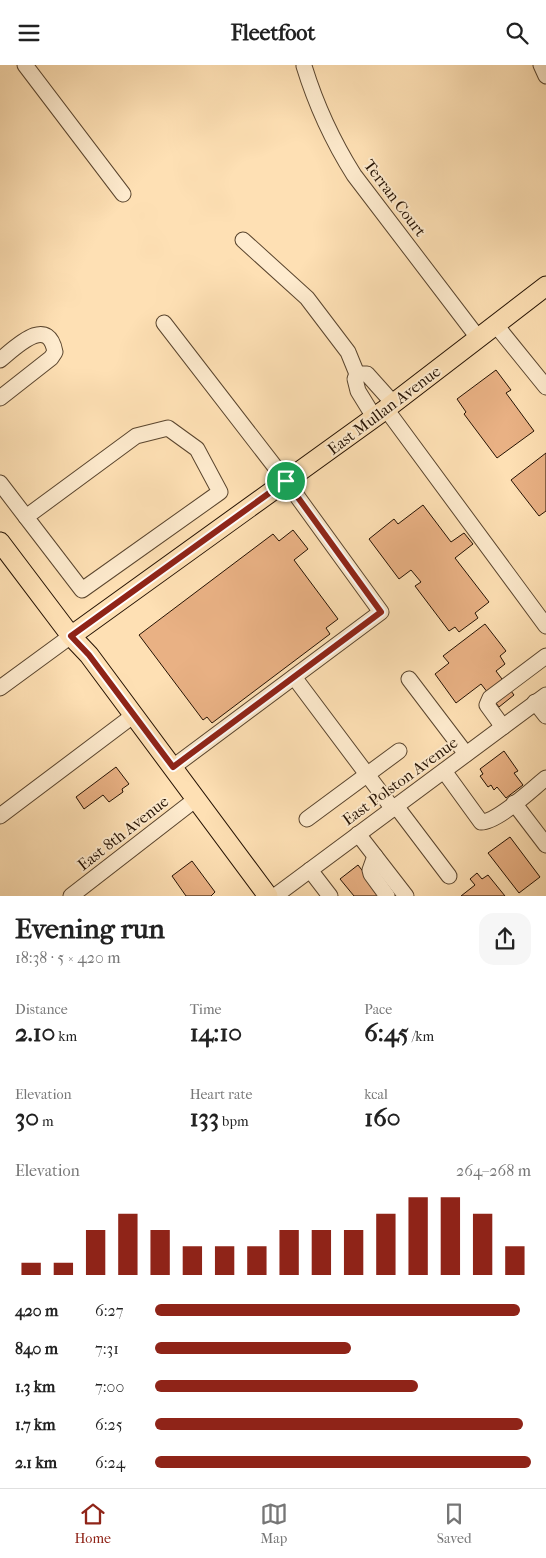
<!DOCTYPE html>
<meta charset="utf-8">
<style>
body{margin:0;font-family:"IM FELL French Canon",serif;background:#f6f6f6;color:#222;height:100vh;display:flex;flex-direction:column;font-size:19px;white-space:nowrap}
*{box-sizing:border-box;margin:0}
p{font-size:16px;color:#767676}
.icon{flex:none;width:28px;height:28px;fill:none;stroke:currentColor;stroke-width:2;stroke-linecap:round;stroke-linejoin:round}
.map{position:relative;height:831px;overflow:hidden}
.drawer{display:flex;flex-direction:column;background:#fff;flex:1}
.drawer>*{flex:none}
.pin{position:absolute;display:grid;place-items:center;width:42px;height:42px;color:#fff;margin:-21px;border:2px solid #fff;border-radius:50%;box-shadow:0 1px 5px #0007}
.round{display:grid;place-items:center;flex:none;width:52px;height:52px;border-radius:15px;background:#f6f6f6}
.headline{display:flex;align-items:center;justify-content:space-between;height:85px;padding:0 15px}
h1{font-size:28px;font-weight:800;line-height:38px}
.metrics{display:grid;grid-template-columns:repeat(3,1fr);gap:8px;height:85px;padding:5px 15px}
.metrics div{display:grid;align-content:center}
.metrics b{font-size:25px;font-weight:800}
.metrics small{font-size:14px;font-weight:400}
.metrics p{font-size:14px}
.chart{height:140px;padding:10px 15px}
.chart p{display:flex;justify-content:space-between}
.chart svg{width:100%;height:90px;margin-top:5px;stroke:#8f2418;stroke-width:6}
ul{padding:0 15px;list-style:none;font-size:16px}
li{display:grid;grid-template-columns:80px 60px 1fr;align-items:center;height:38px}
li i{height:12px;border-radius:6px;background:#8f2418}
header{display:flex;justify-content:space-between;align-items:center;height:65px;padding:0 15px;background:#fff;font-size:22px;font-weight:800}
.menu{display:flex;justify-content:space-around;align-items:center;height:70px;border-top:1px solid #e0e0e0;background:#fff;font-size:14px;color:#767676}
.menu a{display:grid;justify-items:center;gap:2px}
.menu .on{color:#8f2418}
.map>svg:first-child{display:block}
</style>
<header><svg class="icon" aria-label="menu" viewBox="0 0 24 24"><path d="M4 6h16M4 12h16M4 18h16"/></svg>Fleetfoot<svg class="icon" aria-label="search" viewBox="0 0 24 24"><circle cx="10" cy="10" r="6"/><path d="M15 15l6 6"/></svg></header>
<div class="map">
<svg width="546" height="831" viewBox="0 0 546 831">
<rect width="100%" height="100%" fill="#fee0b4"/>
<filter id="stains"><feTurbulence type="fractalNoise" baseFrequency=".004" numOctaves="4"/><feColorMatrix values="0 0 0 0 .2 0 0 0 0 .09 0 0 0 0 .02 0 0 0 .5 -.17"/></filter>
<radialGradient id="worn" r=".72"><stop offset=".6" stop-color="#630" stop-opacity="0"/><stop offset="1" stop-color="#630" stop-opacity=".3"/></radialGradient>
<g fill="#e9b184" stroke="#241102">
<path d="M496,305L511,325L506,328L534,366L497,393L464,349L466,347L457,334Z"/>
<path d="M546,388V446L539,451L511,415Z"/>
<path d="M423,440L451,477L464,468L473,479L455,493L489,537L475,548L478,553L459,567L455,562L449,566L415,521L421,517L411,505L399,514L369,474L394,454L398,459Z"/>
<path d="M293,465L308,484L294,495L338,554L326,563L330,569L212,658L207,652L203,655L139,570L273,469L279,476Z"/>
<path d="M485,559L506,586L500,591L505,599L496,606L514,630L499,642L481,619L456,638L435,609L449,598L443,591Z"/>
<path d="M504,686L518,706L514,708L523,720L506,733L497,722L494,725L491,720L488,722L480,711L483,709L480,704Z"/>
<path d="M116,702L129,719L122,724L123,727L109,737L103,730L84,744L76,732Z"/>
<path d="M510,772L540,812L519,828L488,788Z"/>
<path d="M192,796L215,827L211,831H186L172,811Z"/>
<path d="M358,800L382,831H354L340,814Z"/>
<path d="M477,808L482,814L488,810L505,831H461L475,820L470,814Z"/>
</g>
<g fill="none" stroke-linecap="round" stroke-linejoin="round">
<g stroke="#5a452e" stroke-width="17">
<g id="minor">
<path d="M25,0L123,129"/>
<path d="M541,0L546,11"/>
<path d="M304,1C316,40 332,75 354,110L479,274"/>
<path d="M243,175L307,233L348,287L357,309"/>
<path d="M164,258L286,416L381,547L173,702"/>
<path d="M495,259L546,322"/>
<path d="M0,295C15,283 48,249 55,287L51,293L0,333"/>
<path d="M386,344L546,561"/>
<path d="M374,352L358,326L355,314L357,309H367L393,338"/>
<path d="M168,363L197,384L220,427L82,525L26,452L136,371Z"/>
<path d="M0,418L26,452"/>
<path d="M294,612L393,744"/>
<path d="M409,614L466,689"/>
<path d="M0,623L71,571"/>
<path d="M535,637L546,651"/>
<path d="M503,662L487,640L490,633L546,591"/>
<path d="M444,706L481,757C498,757 532,724 546,713"/>
<path d="M514,738L546,780"/>
<path d="M396,741L449,811"/>
<path d="M0,751L134,650"/>
<path d="M307,754L399,686"/>
<path d="M358,769L406,831"/>
<path d="M375,791L370,805L371,809L387,831"/>
<path d="M310,805L330,831"/>
<path d="M71,831L196,734"/>
<path d="M275,831L546,630"/>
</g>
</g>
<g stroke="#241102" stroke-width="21">
<g id="major">
<path d="M0,477L71,571L89,590L268,831"/>
<path d="M71,571L386,344L546,221"/>
</g>
</g>
<use href="#minor" stroke="#feebce" stroke-width="15"/>
<use href="#major" stroke="#fee0b4" stroke-width="19"/>
</g>
<g fill="none" stroke-linecap="round" stroke-linejoin="round">
<g stroke="#fff" stroke-width="10">
<path id="route" d="M286,416L381,547L173,702L89,590L71,571Z"/>
</g>
<use href="#route" stroke="#8f2418" stroke-width="6"/>
</g>
<g text-anchor="middle" dominant-baseline="central" stroke-width="4" stroke-linejoin="round" paint-order="stroke">
<g font-size="16" fill="#241102" stroke="#feebce">
<text transform="translate(395 133) rotate(53)">Terran Court</text>
<text transform="translate(384 345) rotate(-37)">East Mullan Avenue</text>
<text transform="translate(400 716) rotate(-36)">East Polston Avenue</text>
<text transform="translate(123 768) rotate(-38)">East 8th Avenue</text>
</g>
</g>
<rect width="100%" height="100%" filter="url(#stains)"/>
<rect width="100%" height="100%" fill="url(#worn)"/>
</svg>
<div class="pin" style="left:286px;top:416px;background:#1e9e55"><svg class="icon" aria-label="arrive" viewBox="0 0 24 24"><path d="M6 21V4h12l-3 4 3 4H6"/></svg></div>
</div>
<section class="drawer">
<div class="headline"><div><h1>Evening run</h1><p>18:38 · 5 × 420 m</p></div><a class="round"><svg class="icon" aria-label="share" viewBox="0 0 24 24"><path d="M12 15V3M7 8l5-5 5 5M5 13v7h14v-7"/></svg></a></div>
<div class="metrics">
<div><p>Distance</p><b>2.10<small> km</small></b></div>
<div><p>Time</p><b>14:10</b></div>
<div><p>Pace</p><b>6:45<small> /km</small></b></div>
</div>
<div class="metrics">
<div><p>Elevation</p><b>30<small> m</small></b></div>
<div><p>Heart rate</p><b>133<small> bpm</small></b></div>
<div><p>kcal</p><b>160</b></div>
</div>
<div class="chart"><p><span>Elevation</span>264–268 m</p>
<svg viewBox="0 0 160 44" preserveAspectRatio="none"><path d="M5 44V38M15 44V38M25 44V22M35 44V14M45 44V22M55 44V30M65 44V30M75 44V30M85 44V22M95 44V22M105 44V22M115 44V14M125 44V6M135 44V6M145 44V14M155 44V30"/></svg>
</div>
<ul>
<li><b>420 m</b>6:27<i style="width:97%"></i></li>
<li><b>840 m</b>7:31<i style="width:52%"></i></li>
<li><b>1.3 km</b>7:00<i style="width:70%"></i></li>
<li><b>1.7 km</b>6:25<i style="width:98%"></i></li>
<li><b>2.1 km</b>6:24<i style="width:100%"></i></li>
</ul>
</section>
<nav class="menu">
<a class="on"><svg class="icon" aria-label="home" viewBox="0 0 24 24"><path d="M3 11l9-7 9 7M6 9v11h12V9"/></svg>Home</a>
<a><svg class="icon" aria-label="map" viewBox="0 0 24 24"><path d="M3 6l6-2 6 2 6-2v14l-6 2-6-2-6 2zM9 4v14M15 6v14"/></svg>Map</a>
<a><svg class="icon" aria-label="saved" viewBox="0 0 24 24"><path d="M7 4h10v16l-5-4-5 4z"/></svg>Saved</a>
</nav>
